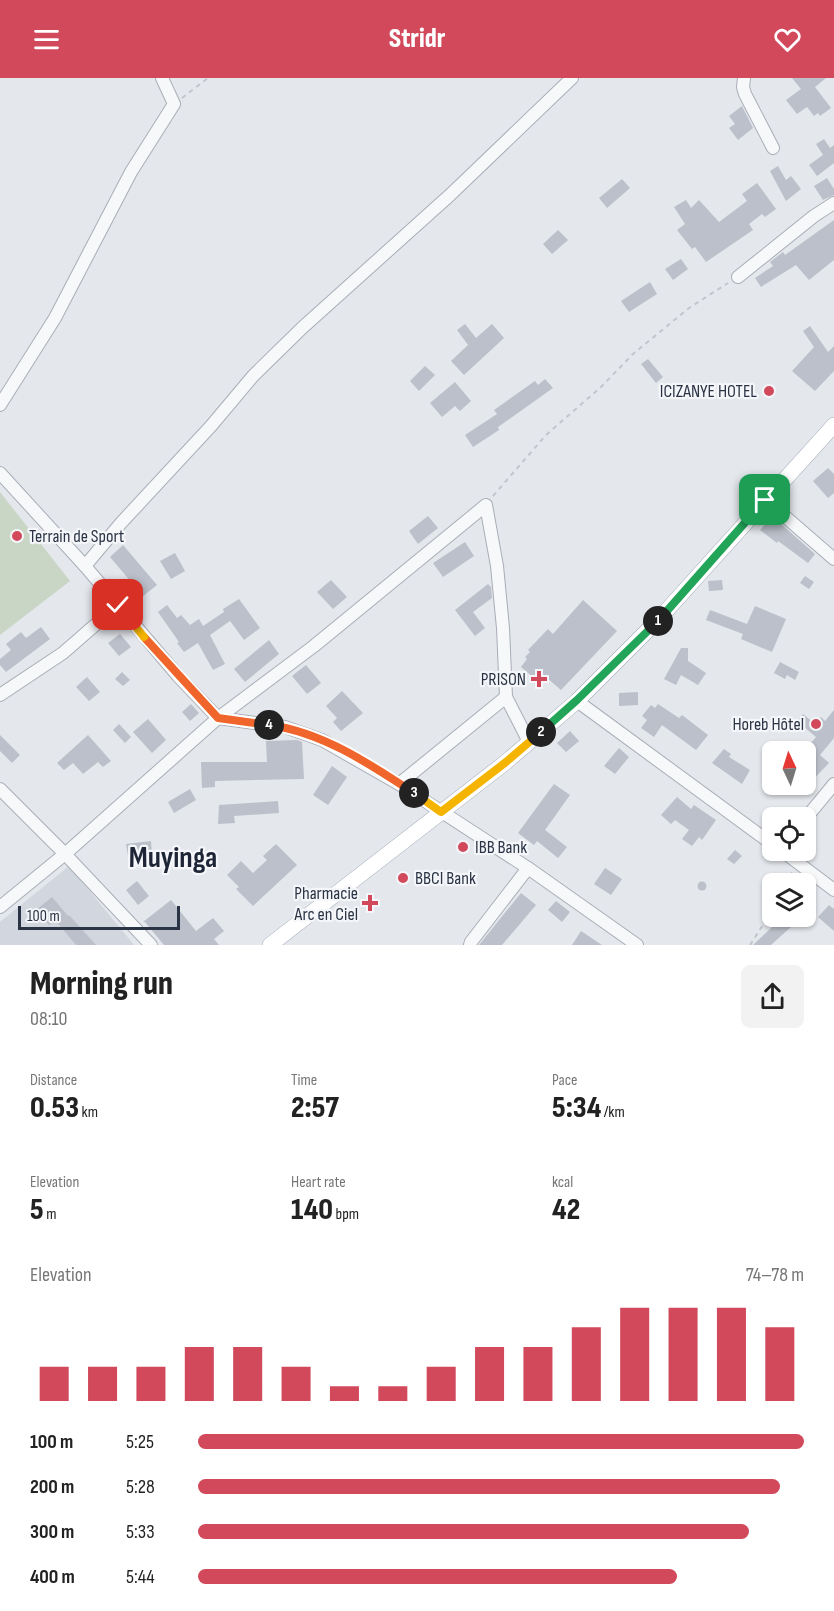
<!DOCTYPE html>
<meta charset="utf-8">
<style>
body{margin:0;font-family:"Sofia Sans Condensed",sans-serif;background:#f2f2f2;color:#222;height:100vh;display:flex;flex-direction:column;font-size:22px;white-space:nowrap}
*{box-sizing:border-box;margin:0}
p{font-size:20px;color:#767676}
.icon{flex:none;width:33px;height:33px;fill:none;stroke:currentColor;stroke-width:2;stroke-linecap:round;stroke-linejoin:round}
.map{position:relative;height:867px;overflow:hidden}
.panel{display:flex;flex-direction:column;background:#fff;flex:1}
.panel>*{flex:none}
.needle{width:39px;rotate:356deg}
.fabs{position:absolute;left:762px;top:663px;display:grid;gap:12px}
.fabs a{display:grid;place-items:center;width:54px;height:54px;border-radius:9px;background:#fff;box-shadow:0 2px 4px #0004;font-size:30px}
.scale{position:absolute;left:18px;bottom:15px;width:162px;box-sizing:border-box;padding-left:6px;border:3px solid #2b3445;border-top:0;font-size:16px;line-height:21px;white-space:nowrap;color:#2b3445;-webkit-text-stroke:4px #f4f6f9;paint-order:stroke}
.pin{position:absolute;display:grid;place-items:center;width:51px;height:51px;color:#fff;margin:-26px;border-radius:12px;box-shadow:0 3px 9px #0006}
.km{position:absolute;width:30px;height:30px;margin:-15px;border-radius:50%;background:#222;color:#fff;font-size:16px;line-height:30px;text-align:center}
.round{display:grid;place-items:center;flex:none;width:63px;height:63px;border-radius:9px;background:#f2f2f2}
.overview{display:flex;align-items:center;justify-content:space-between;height:102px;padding:0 30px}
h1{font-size:33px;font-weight:800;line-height:45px}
.metrics{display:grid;grid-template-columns:repeat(3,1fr);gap:9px;height:102px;padding:6px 30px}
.metrics div{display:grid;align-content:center}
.metrics b{font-size:30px;font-weight:800}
.metrics small{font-size:16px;font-weight:400}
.metrics p{font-size:16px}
.chart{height:168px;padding:12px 30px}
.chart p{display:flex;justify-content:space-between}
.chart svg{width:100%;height:108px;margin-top:6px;stroke:#d1495b;stroke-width:6}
ul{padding:0 30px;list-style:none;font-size:20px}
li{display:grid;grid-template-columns:96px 72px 1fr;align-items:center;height:45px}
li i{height:15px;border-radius:8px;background:#d1495b}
header{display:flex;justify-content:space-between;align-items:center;height:78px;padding:0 30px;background:#d1495b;color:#fff;font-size:27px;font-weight:800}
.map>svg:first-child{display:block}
</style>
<header><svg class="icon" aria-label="menu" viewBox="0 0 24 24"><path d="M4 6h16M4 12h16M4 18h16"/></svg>Stridr<svg class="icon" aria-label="heart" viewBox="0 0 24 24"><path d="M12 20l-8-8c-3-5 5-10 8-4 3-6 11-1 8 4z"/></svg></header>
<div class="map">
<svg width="834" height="867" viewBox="0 0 834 867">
<rect width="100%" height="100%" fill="#e4e7ec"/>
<path fill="#d2d6de" d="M69,788L134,867H0V844Z"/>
<path fill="#c9d6c5" d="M0,414L70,503L0,557Z"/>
<g fill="#bbc0ca">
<path d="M792,0H826L815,9L831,30L820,38L818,35L814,38L807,29L797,36L786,22L801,11Z"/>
<path d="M742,28L753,50L738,62L729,50L735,46L729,38Z"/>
<path d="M824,61L830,70L834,67V85L817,98L809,87L823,77L816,66Z"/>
<path d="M778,88L786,102L791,98L801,111L786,123L770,93Z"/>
<path d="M827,100L834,111V117L823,122L814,108Z"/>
<path d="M622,101L630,110L607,130L599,120Z"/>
<path d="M757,105L776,131L765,139L762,136L749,146L753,152L706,184L695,169L692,171L677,152L685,146L674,129L686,122L691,130L699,122L719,144L747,123L742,116Z"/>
<path d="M834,142V182L809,202L796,187L761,209L755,200L773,188L770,184L783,174L785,177Z"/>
<path d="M558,152L568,162L552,176L543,166Z"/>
<path d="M681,181L688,191L673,202L665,191Z"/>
<path d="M650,204L657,216L629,234L621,223Z"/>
<path d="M465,246L476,260L492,246L504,260L464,297L451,283L468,267L457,252Z"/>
<path d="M810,248L828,274L834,268V293L815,313L792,293L814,269L803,253Z"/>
<path d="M648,281L663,299L656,305L641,286Z"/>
<path d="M425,288L435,297L419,313L410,303Z"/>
<path d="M545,301L553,310L498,349L499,352L473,369L465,357L497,336L494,332L535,303L538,307Z"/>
<path d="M455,304L471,323L460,333L455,328L442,339L430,325Z"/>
<path d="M828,390L834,396V415L828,420L813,403Z"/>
<path d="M428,438L438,450L418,466L409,453Z"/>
<path d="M772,438L815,476L808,485L778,463L777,465L760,452Z"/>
<path d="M465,464L474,478L443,499L433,485Z"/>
<path d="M123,467L157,507L143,518L110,479Z"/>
<path d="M175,475L185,493L171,501L160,483Z"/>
<path d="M805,498L814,504L809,511L800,505Z"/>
<path d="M331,502L347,519L333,531L317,514Z"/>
<path d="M722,502L723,512L709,513L708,503Z"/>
<path d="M488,506L491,509L492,520L473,534L485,550L475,558L455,532Z"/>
<path d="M239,521L260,550L244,562L230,543L210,557L225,586L213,592L198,565L184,574L177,565L179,564L158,534L167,527L177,540L181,537L190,547L199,541L203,548L224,534L223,531Z"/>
<path d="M583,522L617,553L561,612L539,593L533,599L521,589L527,581L525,579L530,574L528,572L548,551L553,556Z"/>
<path d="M755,528L786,541L772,574L741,561L743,556L706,542L710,532L747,546Z"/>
<path d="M41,549L50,561L6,594L0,587V581L11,572L6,566L21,554L26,560Z"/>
<path d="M120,556L131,569L119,578L108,565Z"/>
<path d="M269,562L279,576L245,604L234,591Z"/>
<path d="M681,570H688V583L706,595L698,607L681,597L676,607L664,601Z"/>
<path d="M780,584L799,594L795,602L787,597L785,601L774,595Z"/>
<path d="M306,587L321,605L307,616L292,598Z"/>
<path d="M122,594L130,602L123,608L115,601Z"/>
<path d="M87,599L100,614L89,623L76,609Z"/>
<path d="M342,613L363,635L341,653L333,644L337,640L326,628Z"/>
<path d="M638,614V627L619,628V615Z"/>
<path d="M191,626L199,635L190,643L182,634Z"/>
<path d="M658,626L679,640L682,637L708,657L696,672L662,647L654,659L641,650L647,642L642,638L651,627L655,630Z"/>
<path d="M834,632V660L820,677L829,685L806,709V671L816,659L797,643L803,636L815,646L821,639L825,643Z"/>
<path d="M148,641L166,662L152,675L133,654Z"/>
<path d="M119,646L131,659L125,665L113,652Z"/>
<path d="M570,653L579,663L566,674L557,665Z"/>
<path d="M0,657L20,677L12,685L0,673Z"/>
<path d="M88,657L111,683L103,689L98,684L83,696L73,685L64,692L57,685Z"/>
<path d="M297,662L302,664L304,701L215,703V709L202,710L201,684H267L266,663Z"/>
<path d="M619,670L629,679L615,696L604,688Z"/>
<path d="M724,671L731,676L729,679L750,692L742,706L712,685Z"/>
<path d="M332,688L347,699L328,727L313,717Z"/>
<path d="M554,706L570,717L545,752L567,769L558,780L537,763L534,767L518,755Z"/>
<path d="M190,711L196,722L174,735L168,724Z"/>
<path d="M677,719L691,731L694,727L716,742L702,762L699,759L692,768L682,761L689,752L675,742L671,746L661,737Z"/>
<path d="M278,723L279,735L234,738L235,745L218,746L219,727Z"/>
<path d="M151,763L152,776L128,778L126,766Z"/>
<path d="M276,766L297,787L253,828L236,811L239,809L227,797L241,783L253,795L267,782L263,778Z"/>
<path d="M735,772L742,778L734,786L727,781Z"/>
<path d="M605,790L622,801L611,817L594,806Z"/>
<path d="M137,803L149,818L138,827L126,812Z"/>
<circle cx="702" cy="808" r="4.5"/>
<path d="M521,815L536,827L502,867H479Z"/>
<path d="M52,819L68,838L69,837L96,867H76L55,842L49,847L36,832Z"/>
<path d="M171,822L196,853L213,840L224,853L214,861L219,867H164L145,844H143Z"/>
<path d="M556,823L570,834L562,844L548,832Z"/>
<path d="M829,827L834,831V853L818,839Z"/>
<path d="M783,839L792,848L771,867H753Z"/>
<path d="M581,853L602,867H572Z"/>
</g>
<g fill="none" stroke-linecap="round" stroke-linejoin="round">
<g stroke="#a9aeb7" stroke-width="14">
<g id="minor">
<path d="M744,0L743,9L745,16L773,70"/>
<path d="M738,199L814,138L834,125"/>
<path d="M0,327L55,240L131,94L174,26L162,0"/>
<path d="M0,395L85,488L178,598L218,640L285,649L322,662L399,706L528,790L637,867"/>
<path d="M766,422L834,481"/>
<path d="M85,488L121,445L211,348L253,298L302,250L450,117L572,0"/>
<path d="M0,617L63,575L118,527"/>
<path d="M577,623L772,766"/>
<path d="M399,706L506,619"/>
<path d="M0,711L65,776L151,867"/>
<path d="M806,740L834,706"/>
<path d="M781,772L834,812"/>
<path d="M0,829L65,776L218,640L314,568L486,427L497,488L503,550L506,619L529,664"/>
<path d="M470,867L471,864L528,790"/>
</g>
</g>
<g stroke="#a3abb8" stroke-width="16">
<path id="major" d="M270,867L506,684L577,623L658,542L834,347"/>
</g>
<g stroke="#c2c5cb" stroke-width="2" stroke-dasharray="4.5 4.5" stroke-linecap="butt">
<path d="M182,20L208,0"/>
<path d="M493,418L546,357L601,309L633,276L689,230L728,205"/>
<path d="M785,806L793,793"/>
<path d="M750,867L772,833"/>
</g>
<use href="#minor" stroke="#f7f8fa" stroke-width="12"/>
<use href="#major" stroke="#fff" stroke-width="15"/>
</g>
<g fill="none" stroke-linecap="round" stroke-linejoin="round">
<g stroke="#fff" stroke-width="12">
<path id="split-1" d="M658,543L765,422"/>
</g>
<g stroke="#fff" stroke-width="12">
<path id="split-2" d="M541,654L577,622L658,543"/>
</g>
<g stroke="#fff" stroke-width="12">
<path id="split-3" d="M414,715L441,734L506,684L541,654"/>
</g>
<g stroke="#fff" stroke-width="12">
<path id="split-4" d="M269,647C322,654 370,686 414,715"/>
</g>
<g stroke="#fff" stroke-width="12">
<path id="split-5" d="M144,559L218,640L269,647"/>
</g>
<g stroke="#fff" stroke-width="12">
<path id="split-6" d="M118,527L144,559"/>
</g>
<use href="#split-1" stroke="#22a559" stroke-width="8"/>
<use href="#split-2" stroke="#22a559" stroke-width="8"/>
<use href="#split-3" stroke="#f5b400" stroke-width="8"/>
<use href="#split-4" stroke="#f0652b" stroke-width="8"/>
<use href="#split-5" stroke="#f0652b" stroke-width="8"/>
<use href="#split-6" stroke="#f5b400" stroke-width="8"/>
</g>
<g fill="#d1495b" stroke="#f4f6f9" stroke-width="2">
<circle cx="769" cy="313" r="6"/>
<circle cx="17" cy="458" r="6"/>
<path d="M536 592h6v6h6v6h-6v6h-6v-6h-6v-6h6z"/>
<circle cx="816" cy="646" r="6"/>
<circle cx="463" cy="769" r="6"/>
<circle cx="403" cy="800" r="6"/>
<path d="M367 816h6v6h6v6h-6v6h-6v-6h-6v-6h6z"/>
</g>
<g text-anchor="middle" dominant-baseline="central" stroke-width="4.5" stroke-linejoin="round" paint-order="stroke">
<g font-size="18" fill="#2b3445" stroke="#f4f6f9" text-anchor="end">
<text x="757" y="313">ICIZANYE HOTEL</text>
<text x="29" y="458" text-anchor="start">Terrain de Sport</text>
<text x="526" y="601">PRISON</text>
<text x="804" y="646">Horeb Hôtel</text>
<text x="475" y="769" text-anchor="start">IBB Bank</text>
<text x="415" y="800" text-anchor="start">BBCI Bank</text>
<text x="358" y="815">Pharmacie<tspan x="358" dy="21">Arc en Ciel</tspan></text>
</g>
<g font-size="30" font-weight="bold" fill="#1d2536" stroke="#f4f6f9">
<text x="173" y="780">Muyinga</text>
</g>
</g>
</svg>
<div class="fabs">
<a><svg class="needle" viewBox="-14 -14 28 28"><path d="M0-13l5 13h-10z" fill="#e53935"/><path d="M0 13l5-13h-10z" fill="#767676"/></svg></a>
<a><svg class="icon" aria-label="locate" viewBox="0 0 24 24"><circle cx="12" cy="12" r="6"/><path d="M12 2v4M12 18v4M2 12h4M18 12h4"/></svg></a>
<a><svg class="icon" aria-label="layers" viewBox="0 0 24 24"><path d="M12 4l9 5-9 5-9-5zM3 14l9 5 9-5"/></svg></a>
</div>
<div class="scale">100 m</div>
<div class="pin" style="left:765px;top:422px;background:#1e9e55"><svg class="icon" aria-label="arrive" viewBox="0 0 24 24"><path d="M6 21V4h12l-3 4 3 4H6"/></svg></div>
<div class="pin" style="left:118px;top:527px;background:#d93025"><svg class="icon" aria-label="check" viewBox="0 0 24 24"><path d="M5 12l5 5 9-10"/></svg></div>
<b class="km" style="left:658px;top:543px">1</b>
<b class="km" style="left:541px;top:654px">2</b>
<b class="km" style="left:414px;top:715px">3</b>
<b class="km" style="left:269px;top:647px">4</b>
</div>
<section class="panel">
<div class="overview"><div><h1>Morning run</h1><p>08:10</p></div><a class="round"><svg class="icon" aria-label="share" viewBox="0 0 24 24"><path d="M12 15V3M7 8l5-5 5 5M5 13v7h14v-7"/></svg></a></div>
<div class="metrics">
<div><p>Distance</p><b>0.53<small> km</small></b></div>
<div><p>Time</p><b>2:57</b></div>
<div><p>Pace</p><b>5:34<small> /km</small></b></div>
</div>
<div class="metrics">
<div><p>Elevation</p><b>5<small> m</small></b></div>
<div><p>Heart rate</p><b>140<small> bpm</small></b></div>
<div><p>kcal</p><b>42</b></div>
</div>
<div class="chart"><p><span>Elevation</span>74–78 m</p>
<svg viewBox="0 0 160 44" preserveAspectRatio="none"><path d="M5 44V30M15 44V30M25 44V30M35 44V22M45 44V22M55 44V30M65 44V38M75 44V38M85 44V30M95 44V22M105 44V22M115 44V14M125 44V6M135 44V6M145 44V6M155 44V14"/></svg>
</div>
<ul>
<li><b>100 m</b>5:25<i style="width:100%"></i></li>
<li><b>200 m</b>5:28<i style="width:96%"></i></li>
<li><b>300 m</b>5:33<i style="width:91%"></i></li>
<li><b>400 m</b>5:44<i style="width:79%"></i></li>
</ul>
</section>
